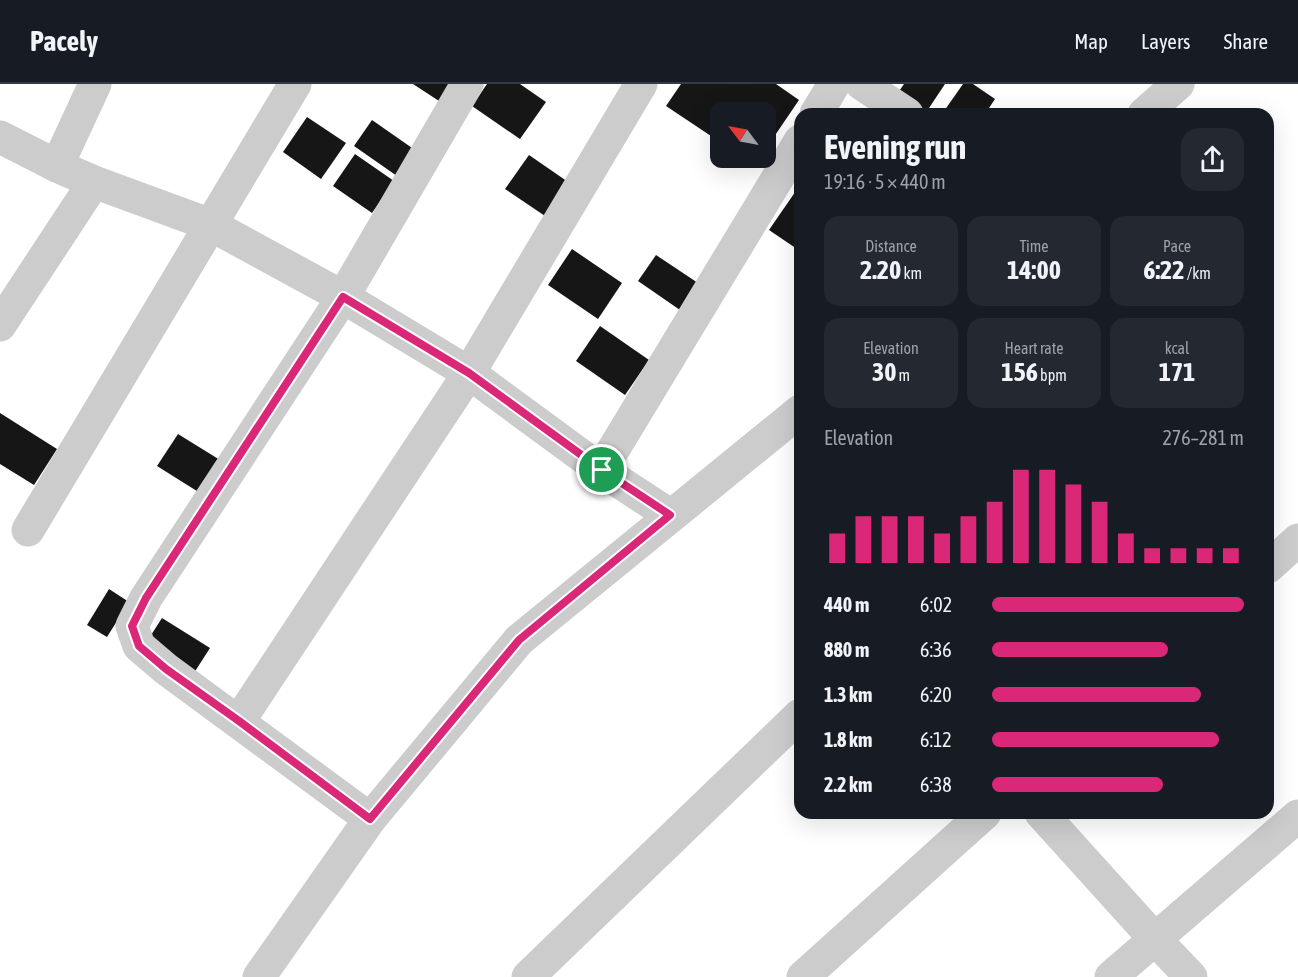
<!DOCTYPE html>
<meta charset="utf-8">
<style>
body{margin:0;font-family:"Asap Condensed",sans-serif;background:#242831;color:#f1f3f6;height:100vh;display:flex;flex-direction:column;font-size:22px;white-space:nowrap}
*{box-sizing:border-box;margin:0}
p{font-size:20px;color:#9ea1a6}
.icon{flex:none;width:33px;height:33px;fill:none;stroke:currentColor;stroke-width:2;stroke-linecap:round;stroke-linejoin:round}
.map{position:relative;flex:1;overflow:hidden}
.panel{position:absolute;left:794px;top:24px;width:480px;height:711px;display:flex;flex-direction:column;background:#171b24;border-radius:18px;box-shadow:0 6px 24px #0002}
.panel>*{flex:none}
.needle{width:39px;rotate:302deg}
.fabs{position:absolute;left:710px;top:18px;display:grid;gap:12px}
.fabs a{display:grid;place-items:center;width:66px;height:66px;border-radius:12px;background:#171b24;box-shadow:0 6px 24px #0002;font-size:30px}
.pin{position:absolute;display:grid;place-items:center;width:51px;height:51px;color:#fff;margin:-26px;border:3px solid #fff;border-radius:50%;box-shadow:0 2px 6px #0007}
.round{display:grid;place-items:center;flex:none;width:63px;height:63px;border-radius:18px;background:#242831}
.summary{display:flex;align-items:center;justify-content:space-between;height:102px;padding:0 30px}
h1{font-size:33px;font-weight:700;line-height:45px}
.metrics{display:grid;grid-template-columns:repeat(3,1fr);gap:9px;height:102px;padding:6px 30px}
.metrics div{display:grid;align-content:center;border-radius:15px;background:#242831;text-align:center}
.metrics b{font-size:26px;font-weight:700}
.metrics small{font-size:16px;font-weight:400}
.metrics p{font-size:16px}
.chart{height:168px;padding:12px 30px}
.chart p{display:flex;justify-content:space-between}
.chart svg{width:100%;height:108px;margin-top:6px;stroke:#db2777;stroke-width:6}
ul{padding:0 30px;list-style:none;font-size:20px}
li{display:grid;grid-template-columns:96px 72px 1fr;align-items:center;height:45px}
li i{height:15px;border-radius:8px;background:#db2777}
header{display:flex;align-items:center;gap:36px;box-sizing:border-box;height:84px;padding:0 30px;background:#171b24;border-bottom:2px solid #363941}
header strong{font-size:28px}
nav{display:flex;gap:33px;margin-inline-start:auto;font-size:21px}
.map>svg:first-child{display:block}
</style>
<header>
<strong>Pacely</strong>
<nav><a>Map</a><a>Layers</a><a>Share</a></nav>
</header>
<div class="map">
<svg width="1298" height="893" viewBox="0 0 1298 893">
<rect width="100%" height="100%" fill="#fff"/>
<g fill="#161616">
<path d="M413,0H451L439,17Z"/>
<path d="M487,0H520L546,18L520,55L472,22Z"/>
<path d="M681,0H776L799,16L765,66V28H720V58L666,22Z"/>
<path d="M904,0H945L925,30H914L893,16Z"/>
<path d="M963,0H973L995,15L985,30H942Z"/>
<path d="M307,33L346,59L321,95L283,68Z"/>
<path d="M372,36L415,66L397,92L354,62Z"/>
<path d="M355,70L394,97L372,129L333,102Z"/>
<path d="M529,71L571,100L548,134L505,105Z"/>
<path d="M800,101V167L769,146Z"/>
<path d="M572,165L622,199L598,235L548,201Z"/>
<path d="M656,171L698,199L680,226L638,197Z"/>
<path d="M600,242L649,276L625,311L576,277Z"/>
<path d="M0,329L57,365L34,401L0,380Z"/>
<path d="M178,350L220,376L200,409L157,382Z"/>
<path d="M109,505L129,518L107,553L87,541Z"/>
<path d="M162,534L210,564L192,592L144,562Z"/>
</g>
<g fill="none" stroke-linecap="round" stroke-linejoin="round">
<g stroke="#ccc" stroke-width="33">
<path d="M862,0L907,30"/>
<path d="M816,30L834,0"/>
<path d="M1144,30L1178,0"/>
<path d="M0,53L57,82L94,98L211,141L343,213L469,289L601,386L670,431"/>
<path d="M57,82L95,0"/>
<path d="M0,241L94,98"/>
<path d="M601,386L800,57"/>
<path d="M28,446L295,0"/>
<path d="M1268,483L1298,456"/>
<path d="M239,637L469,289L641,0"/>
<path d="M1041,729L1154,854L1191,893"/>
<path d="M370,735L166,585L139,562L132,542L146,514L343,213L467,0"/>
<path d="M259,893L370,735L519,556L800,327"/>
<path d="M528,893L800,631"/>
<path d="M803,893L985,729"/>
<path d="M1111,893L1298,732"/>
</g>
</g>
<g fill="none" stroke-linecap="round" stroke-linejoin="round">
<g stroke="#fff" stroke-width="12">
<path id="route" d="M343,213L469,289L602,386L670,431L519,556L370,735L239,637L166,585L139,562L132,542L146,514Z"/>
</g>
<use href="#route" stroke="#db2777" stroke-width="8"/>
</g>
</svg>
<div class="fabs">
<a><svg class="needle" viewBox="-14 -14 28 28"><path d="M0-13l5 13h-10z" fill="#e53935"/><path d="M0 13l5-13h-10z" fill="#9ea1a6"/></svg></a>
</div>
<div class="pin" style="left:602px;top:386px;background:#1e9e55"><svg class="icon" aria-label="arrive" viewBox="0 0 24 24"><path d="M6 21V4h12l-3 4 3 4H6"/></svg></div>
<section class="panel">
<div class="summary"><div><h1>Evening run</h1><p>19:16 · 5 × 440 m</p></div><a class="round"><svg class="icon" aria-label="share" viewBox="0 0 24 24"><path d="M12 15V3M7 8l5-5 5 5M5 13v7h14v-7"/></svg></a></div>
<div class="metrics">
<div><p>Distance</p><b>2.20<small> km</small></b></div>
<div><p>Time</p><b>14:00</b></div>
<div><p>Pace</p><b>6:22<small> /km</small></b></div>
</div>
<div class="metrics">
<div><p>Elevation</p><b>30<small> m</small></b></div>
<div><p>Heart rate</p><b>156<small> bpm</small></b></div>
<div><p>kcal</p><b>171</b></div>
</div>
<div class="chart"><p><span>Elevation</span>276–281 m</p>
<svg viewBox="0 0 160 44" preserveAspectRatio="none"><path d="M5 44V32M15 44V25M25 44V25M35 44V25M45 44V32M55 44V25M65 44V19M75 44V6M85 44V6M95 44V12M105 44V19M115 44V32M125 44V38M135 44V38M145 44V38M155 44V38"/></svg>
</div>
<ul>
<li><b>440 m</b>6:02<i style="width:100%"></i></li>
<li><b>880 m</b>6:36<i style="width:70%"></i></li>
<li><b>1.3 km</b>6:20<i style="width:83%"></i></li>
<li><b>1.8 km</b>6:12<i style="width:90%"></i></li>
<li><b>2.2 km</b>6:38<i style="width:68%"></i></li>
</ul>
</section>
</div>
